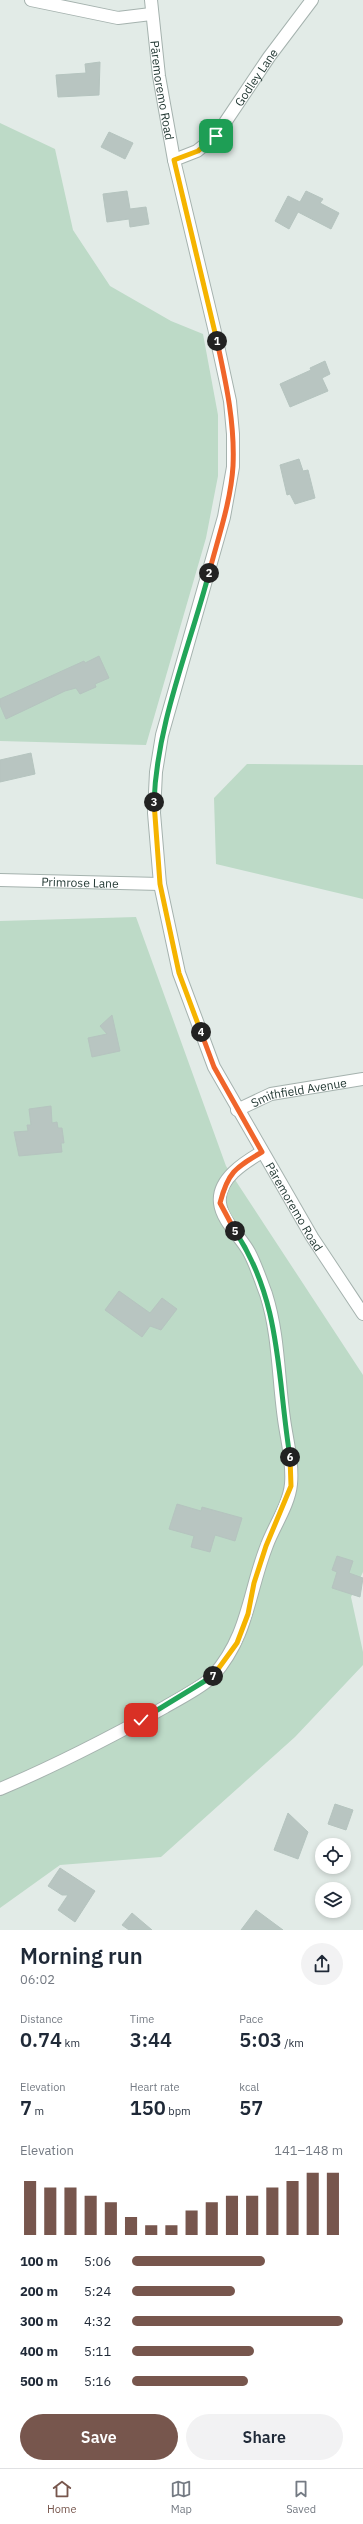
<!DOCTYPE html>
<meta charset="utf-8">
<style>
body{margin:0;font-family:"IBM Plex Sans",sans-serif;background:#f2f2f3;color:#1f2937;height:100vh;display:flex;flex-direction:column;font-size:15px;white-space:nowrap}
*{box-sizing:border-box;margin:0}
p{font-size:13px;color:#747a83}
.icon{flex:none;width:22px;height:22px;fill:none;stroke:currentColor;stroke-width:2;stroke-linecap:round;stroke-linejoin:round}
.map{position:relative;height:1930px;overflow:hidden}
.panel{display:flex;flex-direction:column;background:#fff;flex:1}
.panel>*{flex:none}
.buttons{position:absolute;left:315px;top:1838px;display:grid;gap:8px}
.buttons a{display:grid;place-items:center;width:36px;height:36px;border-radius:50%;background:#fff;box-shadow:0 2px 6px #0003;font-size:20px}
.pin{position:absolute;display:grid;place-items:center;width:34px;height:34px;color:#fff;margin:-17px;border-radius:8px;box-shadow:0 2px 6px #0006}
.km{position:absolute;width:20px;height:20px;margin:-10px;border-radius:50%;background:#222;color:#fff;font-size:11px;line-height:20px;text-align:center}
.round{display:grid;place-items:center;flex:none;width:42px;height:42px;border-radius:21px;background:#f2f2f3}
.headline{display:flex;align-items:center;justify-content:space-between;height:68px;padding:0 20px}
h1{font-size:22px;font-weight:600;line-height:30px}
.metrics{display:grid;grid-template-columns:repeat(3,1fr);gap:6px;height:68px;padding:4px 20px}
.metrics div{display:grid;align-content:center}
.metrics b{font-size:20px;font-weight:600}
.metrics small{font-size:11px;font-weight:400}
.metrics p{font-size:11px}
.chart{height:112px;padding:8px 20px}
.chart p{display:flex;justify-content:space-between}
.chart svg{width:100%;height:72px;margin-top:4px;stroke:#77564d;stroke-width:6}
.cta{display:flex;gap:8px;margin-top:auto;padding:8px 20px}
.cta a{flex:1;height:46px;border-radius:24px;background:#77564d;color:#fff;font-size:16px;font-weight:600;line-height:46px;text-align:center}
.cta a+a{background:#f2f2f3;color:#1f2937}
ul{padding:0 20px;list-style:none;font-size:13px}
li{display:grid;grid-template-columns:64px 48px 1fr;align-items:center;height:30px}
li i{height:10px;border-radius:5px;background:#77564d}
.menu{display:flex;justify-content:space-around;align-items:center;height:56px;border-top:1px solid #e0e1e3;background:#fff;font-size:11px;color:#747a83}
.menu a{display:grid;justify-items:center;gap:2px}
.menu .on{color:#77564d}
.map>svg:first-child{display:block}
</style>
<div class="map">
<svg width="363" height="1930" viewBox="0 0 363 1930">
<rect width="100%" height="100%" fill="#e2ebe7"/>
<g fill="#bddac7">
<path d="M0,123L55,149L73,230L110,286L171,321L203,334L218,415V476L206,538L146,745L0,741Z"/>
<path d="M247,764L363,765V899L216,864L214,798Z"/>
<path d="M136,917L226,1166L363,1375V1572L351,1597L363,1652V1665L295,1737L161,1857L60,1865L0,1908V921Z"/>
</g>
<g fill="#b8c5c1" stroke="#b5c4bf">
<path d="M100,62L99,95L58,97L56,75L86,73L85,64Z"/>
<path d="M109,132L133,143L125,159L101,147Z"/>
<path d="M127,191L130,209L146,207L149,224L130,227L129,219L107,222L103,194Z"/>
<path d="M306,191L323,199L320,203L339,213L331,229L298,212L289,229L275,221L288,196L300,202Z"/>
<path d="M325,361L330,374L322,378L328,391L290,407L280,384L311,370L310,368Z"/>
<path d="M299,459L303,471L308,470L315,498L295,504L290,494L287,495L280,465Z"/>
<path d="M99,656L109,678L95,684L96,687L80,694L76,688L65,691L6,719L0,705V699L84,661L85,663Z"/>
<path d="M31,753L35,774L0,782V760Z"/>
<path d="M112,1015L120,1051L92,1057L88,1038L107,1034L100,1026Z"/>
<path d="M51,1106L52,1123L57,1122L58,1128H62L64,1143H61L62,1152L19,1156L14,1132L28,1131L27,1125H31L29,1109Z"/>
<path d="M119,1291L150,1313L162,1298L177,1309L161,1330L150,1326L142,1337L105,1310Z"/>
<path d="M177,1504L201,1511L202,1507L242,1518L235,1541L215,1535L210,1552L191,1547L194,1536L169,1529Z"/>
<path d="M337,1556L353,1561L349,1573L363,1578L360,1597L332,1588L337,1572L332,1570Z"/>
<path d="M335,1804L353,1810L346,1830L328,1824Z"/>
<path d="M288,1813L308,1832L298,1859L274,1850Z"/>
<path d="M60,1868L95,1891L75,1922L58,1910L68,1895H62L48,1886Z"/>
<path d="M256,1910L283,1930H241Z"/>
<path d="M132,1913L152,1930H129L122,1925Z"/>
</g>
<g fill="none" stroke-linecap="round" stroke-linejoin="round">
<g stroke="#a5b2ae" stroke-width="14">
<g id="minor">
<path d="M31,0L118,18L151,14"/>
<path id="s1" d="M151,0L159,76L174,160L215,332L230,401L233,434V467L224,517L162,735L156,772L154,813L160,884L179,973L214,1067L312,1237L363,1314"/>
<path id="s2" d="M174,160L197,151L216,136L269,57L312,0"/>
<path id="s3" d="M0,880L160,884"/>
<path id="s4" d="M237,1110L271,1094L363,1079"/>
<path d="M0,1789C57,1765 111,1737 165,1707C178,1699 203,1687 213,1676C249,1635 248,1593 267,1545C274,1526 289,1505 291,1484C293,1462 287,1441 284,1419C278,1377 279,1335 266,1294C261,1281 256,1265 249,1252C241,1237 222,1221 220,1203C217,1179 245,1162 262,1152"/>
</g>
</g>
<use href="#minor" stroke="#fff" stroke-width="12"/>
</g>
<g fill="none" stroke-linecap="round" stroke-linejoin="round">
<g stroke="#fff" stroke-width="8">
<path id="split-1" d="M216,136L198,151L174,160L217,341"/>
</g>
<g stroke="#fff" stroke-width="8">
<path id="split-2" d="M209,573C218,538 231,501 233,466C235,423 226,383 217,341"/>
</g>
<g stroke="#fff" stroke-width="8">
<path id="split-3" d="M154,802C157,723 189,649 209,573"/>
</g>
<g stroke="#fff" stroke-width="8">
<path id="split-4" d="M154,802L160,884L179,973L201,1032"/>
</g>
<g stroke="#fff" stroke-width="8">
<path id="split-5" d="M201,1032L214,1067L262,1152C235,1168 228,1172 220,1203L235,1231"/>
</g>
<g stroke="#fff" stroke-width="8">
<path id="split-6" d="M235,1231C282,1302 277,1377 290,1457"/>
</g>
<g stroke="#fff" stroke-width="8">
<path id="split-7" d="M213,1676L237,1643L248,1614L254,1583L266,1546L291,1486L290,1457"/>
</g>
<g stroke="#fff" stroke-width="8">
<path id="split-8" d="M141,1720L213,1676"/>
</g>
<use href="#split-1" stroke="#f5b400" stroke-width="5"/>
<use href="#split-2" stroke="#f0652b" stroke-width="5"/>
<use href="#split-3" stroke="#22a559" stroke-width="5"/>
<use href="#split-4" stroke="#f5b400" stroke-width="5"/>
<use href="#split-5" stroke="#f0652b" stroke-width="5"/>
<use href="#split-6" stroke="#22a559" stroke-width="5"/>
<use href="#split-7" stroke="#f5b400" stroke-width="5"/>
<use href="#split-8" stroke="#22a559" stroke-width="5"/>
</g>
<g text-anchor="middle" dominant-baseline="central" stroke-width="3" stroke-linejoin="round" paint-order="stroke">
<g font-size="12" fill="#243a35" stroke="#f2f8f5">
<text stroke="none"><textPath href="#s2" startOffset="120">Godley Lane</textPath></text>
<text stroke="none"><textPath href="#s1" startOffset="91">Pāremoremo Road</textPath></text>
<text stroke="none"><textPath href="#s3" startOffset="80">Primrose Lane</textPath></text>
<text stroke="none"><textPath href="#s4" startOffset="65">Smithfield Avenue</textPath></text>
<text stroke="none"><textPath href="#s1" startOffset="1255">Pāremoremo Road</textPath></text>
</g>
</g>
</svg>
<div class="buttons">
<a><svg class="icon" aria-label="locate" viewBox="0 0 24 24"><circle cx="12" cy="12" r="6"/><path d="M12 2v4M12 18v4M2 12h4M18 12h4"/></svg></a>
<a><svg class="icon" aria-label="layers" viewBox="0 0 24 24"><path d="M12 4l9 5-9 5-9-5zM3 14l9 5 9-5"/></svg></a>
</div>
<div class="pin" style="left:216px;top:136px;background:#1e9e55"><svg class="icon" aria-label="arrive" viewBox="0 0 24 24"><path d="M6 21V4h12l-3 4 3 4H6"/></svg></div>
<div class="pin" style="left:141px;top:1720px;background:#d93025"><svg class="icon" aria-label="check" viewBox="0 0 24 24"><path d="M5 12l5 5 9-10"/></svg></div>
<b class="km" style="left:217px;top:341px">1</b>
<b class="km" style="left:209px;top:573px">2</b>
<b class="km" style="left:154px;top:802px">3</b>
<b class="km" style="left:201px;top:1032px">4</b>
<b class="km" style="left:235px;top:1231px">5</b>
<b class="km" style="left:290px;top:1457px">6</b>
<b class="km" style="left:213px;top:1676px">7</b>
</div>
<section class="panel">
<div class="headline"><div><h1>Morning run</h1><p>06:02</p></div><a class="round"><svg class="icon" aria-label="share" viewBox="0 0 24 24"><path d="M12 15V3M7 8l5-5 5 5M5 13v7h14v-7"/></svg></a></div>
<div class="metrics">
<div><p>Distance</p><b>0.74<small> km</small></b></div>
<div><p>Time</p><b>3:44</b></div>
<div><p>Pace</p><b>5:03<small> /km</small></b></div>
</div>
<div class="metrics">
<div><p>Elevation</p><b>7<small> m</small></b></div>
<div><p>Heart rate</p><b>150<small> bpm</small></b></div>
<div><p>kcal</p><b>57</b></div>
</div>
<div class="chart"><p><span>Elevation</span>141–148 m</p>
<svg viewBox="0 0 160 44" preserveAspectRatio="none"><path d="M5 44V11M15 44V15M25 44V15M35 44V20M45 44V24M55 44V33M65 44V38M75 44V38M85 44V29M95 44V24M105 44V20M115 44V20M125 44V15M135 44V11M145 44V6M155 44V6"/></svg>
</div>
<ul>
<li><b>100 m</b>5:06<i style="width:63%"></i></li>
<li><b>200 m</b>5:24<i style="width:49%"></i></li>
<li><b>300 m</b>4:32<i style="width:100%"></i></li>
<li><b>400 m</b>5:11<i style="width:58%"></i></li>
<li><b>500 m</b>5:16<i style="width:55%"></i></li>
</ul>
<div class="cta"><a>Save</a><a>Share</a></div>
</section>
<nav class="menu">
<a class="on"><svg class="icon" aria-label="home" viewBox="0 0 24 24"><path d="M3 11l9-7 9 7M6 9v11h12V9"/></svg>Home</a>
<a><svg class="icon" aria-label="map" viewBox="0 0 24 24"><path d="M3 6l6-2 6 2 6-2v14l-6 2-6-2-6 2zM9 4v14M15 6v14"/></svg>Map</a>
<a><svg class="icon" aria-label="saved" viewBox="0 0 24 24"><path d="M7 4h10v16l-5-4-5 4z"/></svg>Saved</a>
</nav>
